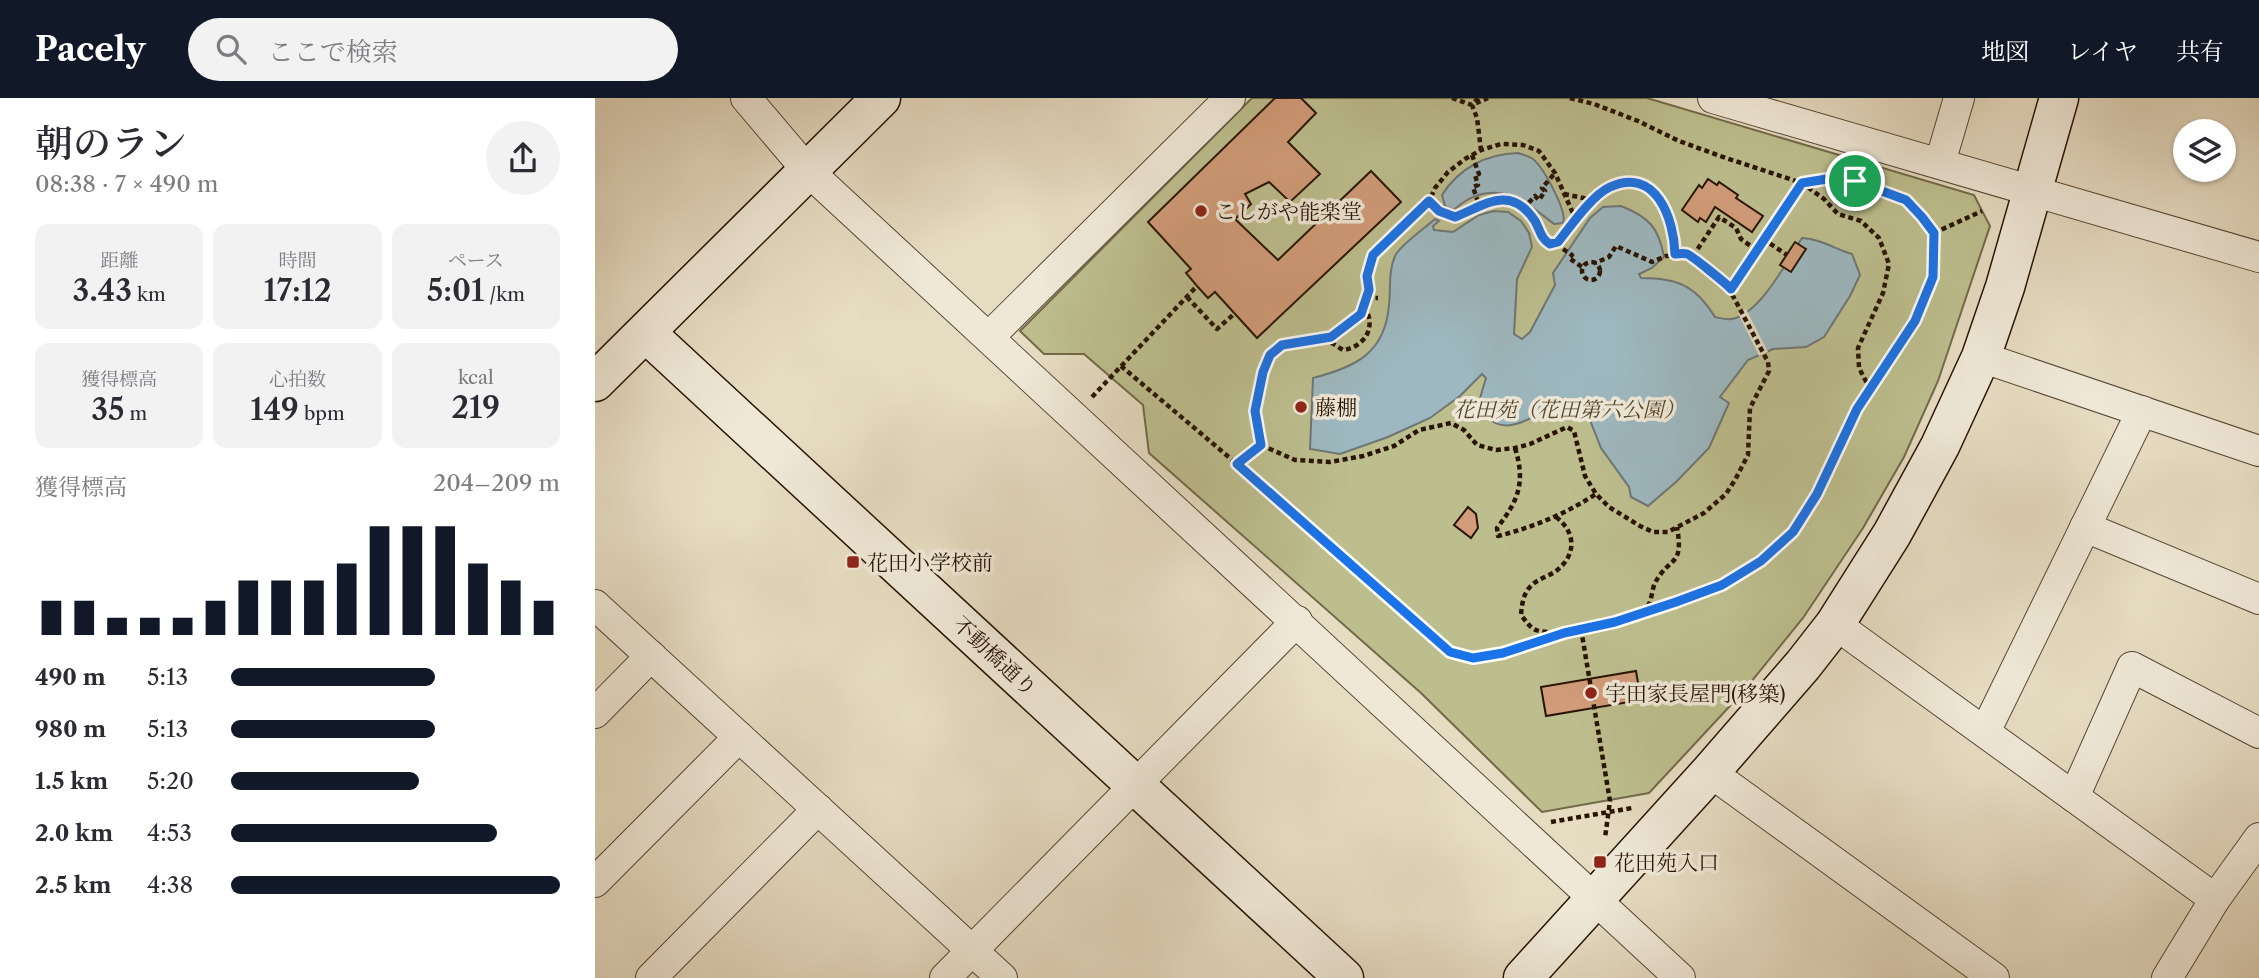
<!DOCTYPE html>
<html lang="ja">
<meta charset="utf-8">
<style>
body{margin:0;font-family:"Libre Caslon Text","Noto Serif JP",serif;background:#f2f2f3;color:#2b2b33;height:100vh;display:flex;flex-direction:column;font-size:26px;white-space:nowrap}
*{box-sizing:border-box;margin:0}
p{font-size:23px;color:#7c7c81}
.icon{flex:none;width:38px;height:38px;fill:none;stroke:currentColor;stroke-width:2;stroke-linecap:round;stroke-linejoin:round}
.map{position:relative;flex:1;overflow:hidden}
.sheet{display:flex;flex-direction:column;background:#fff;width:595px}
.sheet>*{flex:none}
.fabs{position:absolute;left:1578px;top:21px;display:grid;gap:14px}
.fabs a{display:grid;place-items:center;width:63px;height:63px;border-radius:50%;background:#fff;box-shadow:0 2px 5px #0004;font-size:35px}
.pin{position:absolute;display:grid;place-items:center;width:60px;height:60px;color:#fff;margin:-30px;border:4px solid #fff;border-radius:50%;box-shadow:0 2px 7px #0007}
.round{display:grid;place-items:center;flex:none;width:74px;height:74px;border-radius:37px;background:#f2f2f3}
.summary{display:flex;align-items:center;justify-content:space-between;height:119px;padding:0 35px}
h1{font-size:38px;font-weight:600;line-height:52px}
.figures{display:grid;grid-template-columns:repeat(3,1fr);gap:10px;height:119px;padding:7px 35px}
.figures div{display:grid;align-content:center;border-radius:14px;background:#f2f2f3;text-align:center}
.figures b{font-size:30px;font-weight:600}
.figures small{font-size:19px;font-weight:400}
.figures p{font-size:19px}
.chart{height:196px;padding:14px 35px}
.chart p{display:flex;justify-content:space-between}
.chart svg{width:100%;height:126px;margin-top:7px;stroke:#111827;stroke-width:6}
ul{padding:0 35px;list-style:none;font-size:23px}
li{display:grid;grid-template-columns:112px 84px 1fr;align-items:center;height:52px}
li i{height:18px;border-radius:9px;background:#111827}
header{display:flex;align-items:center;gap:42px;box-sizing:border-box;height:98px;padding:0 35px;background:#111827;color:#fff}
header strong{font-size:33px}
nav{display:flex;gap:38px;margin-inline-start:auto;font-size:24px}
.search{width:490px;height:63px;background:#f2f2f3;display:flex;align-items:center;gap:18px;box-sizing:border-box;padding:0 24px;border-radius:38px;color:#7c7c81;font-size:26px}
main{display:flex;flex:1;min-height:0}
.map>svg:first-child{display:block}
</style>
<header>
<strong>Pacely</strong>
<div class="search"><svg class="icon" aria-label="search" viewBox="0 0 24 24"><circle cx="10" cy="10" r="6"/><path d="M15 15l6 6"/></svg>ここで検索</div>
<nav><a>地図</a><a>レイヤ</a><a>共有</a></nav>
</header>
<main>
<section class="sheet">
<div class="summary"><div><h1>朝のラン</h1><p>08:38 · 7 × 490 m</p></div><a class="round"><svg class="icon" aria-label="share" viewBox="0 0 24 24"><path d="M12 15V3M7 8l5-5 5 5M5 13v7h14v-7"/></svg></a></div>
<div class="figures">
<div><p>距離</p><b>3.43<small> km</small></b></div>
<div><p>時間</p><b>17:12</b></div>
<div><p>ペース</p><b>5:01<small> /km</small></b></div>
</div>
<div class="figures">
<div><p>獲得標高</p><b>35<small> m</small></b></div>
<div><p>心拍数</p><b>149<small> bpm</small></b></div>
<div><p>kcal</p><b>219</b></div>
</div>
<div class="chart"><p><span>獲得標高</span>204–209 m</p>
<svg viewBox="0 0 160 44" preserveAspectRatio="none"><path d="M5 44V32M15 44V32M25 44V38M35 44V38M45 44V38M55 44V32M65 44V25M75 44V25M85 44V25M95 44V19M105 44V6M115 44V6M125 44V6M135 44V19M145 44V25M155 44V32"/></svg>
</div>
<ul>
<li><b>490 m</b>5:13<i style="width:62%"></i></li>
<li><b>980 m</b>5:13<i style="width:62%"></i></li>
<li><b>1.5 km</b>5:20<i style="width:57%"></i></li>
<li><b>2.0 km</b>4:53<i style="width:81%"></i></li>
<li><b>2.5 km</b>4:38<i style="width:100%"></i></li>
</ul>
</section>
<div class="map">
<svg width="1664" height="880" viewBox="0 0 1664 880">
<rect width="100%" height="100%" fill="#e6dcc2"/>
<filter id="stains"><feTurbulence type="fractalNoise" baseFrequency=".00286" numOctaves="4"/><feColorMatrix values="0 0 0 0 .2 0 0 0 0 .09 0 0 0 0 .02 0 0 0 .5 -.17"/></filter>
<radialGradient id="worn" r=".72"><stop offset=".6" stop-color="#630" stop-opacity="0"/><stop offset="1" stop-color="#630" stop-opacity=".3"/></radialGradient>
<path fill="#bdbe8e" stroke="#726949" stroke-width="2" d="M657,0H1052L1379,97L1395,128L1343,283L1309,359L1268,430L1208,520L1147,595L1054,695L947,714L826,595L554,355L548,307L489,256H449L425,233Z"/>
<g fill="#9db8c0" stroke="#6e7675" stroke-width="2">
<path d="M923,55C928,57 934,58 938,61C948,69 973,114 968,125L959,126C932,105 907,83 872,102C867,105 863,109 858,112L850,108L847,97C864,70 891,56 923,55Z"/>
<path d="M1026,108C1054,119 1064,130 1069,159L1057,170L1044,176L1046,180C1083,180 1101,188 1120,219C1125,220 1132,222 1137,221C1165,216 1192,163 1207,140C1226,141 1240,151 1257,156L1265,177L1255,198L1229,239L1211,249L1178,251L1153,262L1125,299L1134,305L1114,350L1081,384L1053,408L1036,399L1034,389L1006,350L993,317L979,303L965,300C952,309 937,322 921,326C905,331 884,321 885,302C886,295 889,287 891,280L887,276L865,298L835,320L793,339L745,356L715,351L718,280C761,269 790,255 794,207C796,190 793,174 800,158C805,147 830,130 840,121L844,123L838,128L839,132L858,134L884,117L899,113L913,114L926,123L934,135L937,149L922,181L919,236L927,241L935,234L960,187L958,175L995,120L1008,109Z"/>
</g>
<path fill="#e6dcc2" d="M1151,211L1173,254L1164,258L1143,215Z"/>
<g fill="#d19c79" stroke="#281404" stroke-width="2">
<path d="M680,0H706L721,15L693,44L725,76L695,104L674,84L650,96L656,106L640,121L683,162L776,73L806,104L662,240L620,194L613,200L602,188L591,175L596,171L553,124Z"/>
<path d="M1113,81L1122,87L1124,84L1143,97L1141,100L1168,118L1157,134L1120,109L1111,124L1105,120L1103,124L1087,112L1104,87L1107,90Z"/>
<path d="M1200,144L1211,151L1196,174L1185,167Z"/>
<path d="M873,409L881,416L883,430L876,440L859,427Z"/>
<path d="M1041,573L1046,602L951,618L946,589Z"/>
</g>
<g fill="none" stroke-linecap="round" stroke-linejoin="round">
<g stroke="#584634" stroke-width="32">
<g id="street">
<path d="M151,0L212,72L1085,880"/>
<path d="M1118,0L1664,159"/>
<path d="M1345,65L1364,0"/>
<path d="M394,239L635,0"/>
<path d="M1386,259L1664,353"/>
<path d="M1490,429L1664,501"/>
<path d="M0,507L407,880"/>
<path d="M1240,526L1620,801"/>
<path d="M0,615L56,558"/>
<path d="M1390,634L1547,313"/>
<path d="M1115,674L1399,880"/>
<path d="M1479,699L1537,569L1664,635"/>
<path d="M0,784L144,639"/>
<path d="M56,880L223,711"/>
<path d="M350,880L702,523"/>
<path d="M1572,880L1620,801L1664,740"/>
</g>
</g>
<g stroke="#281404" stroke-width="41">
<g id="secondary">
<path d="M51,235L749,880"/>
<path d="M0,284L286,0"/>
<path d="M928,880L1115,674L1208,567L1240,526L1297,436L1345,348L1386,259L1410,189L1464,0"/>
</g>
</g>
<g stroke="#281404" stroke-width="4.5" stroke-dasharray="5 3.5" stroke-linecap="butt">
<path d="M857,0L877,7L893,0"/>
<path d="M883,0L877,7L882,20L886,52"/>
<path d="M975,0L999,6L1043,23L1084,43L1128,59L1207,85L1229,101L1243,116L1266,123L1284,140L1294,166L1288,195L1263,250L1264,270L1275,291"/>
<path d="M877,57L884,76L880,77L883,87L878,89L884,107"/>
<path d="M969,96L998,102"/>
<path d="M928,111L940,98L944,102L950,93L947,90L960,75"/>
<path d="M981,122C990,111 1000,97 1013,90C1019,86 1027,85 1034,85C1069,86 1079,127 1080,156"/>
<path d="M1339,135L1387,113"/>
<path d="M1168,141L1192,157"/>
<path d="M968,151L977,157L974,160L987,169"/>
<path d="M1098,158L1124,119L1141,130L1146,141L1161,152"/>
<circle cx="996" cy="173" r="9"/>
<path d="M592,199L622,231L639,216"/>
<path d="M772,200H783"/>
<path d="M729,240L748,252C769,249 782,230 770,210"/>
<path d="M526,268L642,366L855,554L878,560L908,555L969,535"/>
<path d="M497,299L602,188"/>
<path d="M666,347L700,362L735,364L768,358L799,348L824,332L856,325L869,332L882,347L901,352L920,350L935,346L972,329L979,333L990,378L1001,396L1014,409L1045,428L1058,434H1073L1109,415L1131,396L1140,382L1153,357L1155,310L1174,273L1173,264L1130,183L1110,171L1102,161L1092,156L1071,158L1057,164L1021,148L1014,159L1000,165"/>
<path d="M666,347L660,313L668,274L675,257L687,247L736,239L766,216L774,192L772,178L778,157L833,106L840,90L853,74L870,61L886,52L906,46L928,47L944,53L960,75L981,122L963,144L955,146C946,141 945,132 940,123C915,85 889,108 860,119L844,113L834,103"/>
<path d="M920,350C931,385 923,403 902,430L903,438C939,429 970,416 1001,396"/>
<path d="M642,366L666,347"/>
<path d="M961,419C981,434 982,457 961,473C954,478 943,481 937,487C928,495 927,506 926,517C931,523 935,530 941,532C963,540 1040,526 1054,506C1057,500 1057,491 1060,485C1075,457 1089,470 1082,429"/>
<path d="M1041,516C1085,503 1131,491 1167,462C1220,420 1231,366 1262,311C1287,266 1319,232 1337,183C1341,169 1339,150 1339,135L1311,102L1285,91L1260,83L1238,80L1207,85L1136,191"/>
<path d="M986,531L1015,703L1010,740"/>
<path d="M956,724L1037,710"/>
</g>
<use href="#street" stroke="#efe8d7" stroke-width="30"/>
<use href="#secondary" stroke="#efe8d7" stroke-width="38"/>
</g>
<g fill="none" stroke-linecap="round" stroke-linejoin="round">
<g stroke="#fff" stroke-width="14">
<path id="route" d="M1238,80L1260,83L1311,102L1327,119L1339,135L1338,179L1320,223L1262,311L1222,396L1198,434L1166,463L1127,487L1081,504L1020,524L969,535L908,555L878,560L855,554L642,366L666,347L660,313L668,274L675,257L687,247L736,239L766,216L774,192L772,178L778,157L834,103L844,113L860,119C889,108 915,85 940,123C945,132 946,141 955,146L963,144C976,128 996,98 1015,89C1061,68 1079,121 1080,156C1084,156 1088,155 1092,156C1096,157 1133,187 1136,191L1207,85Z"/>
</g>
<use href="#route" stroke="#1a73e8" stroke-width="9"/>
</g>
<g fill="#8f2418" stroke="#efe8d7" stroke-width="2.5">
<circle cx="606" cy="113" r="7"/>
<circle cx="706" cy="309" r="7"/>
<rect x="251" y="457" width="14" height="14" rx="3.5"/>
<circle cx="996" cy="595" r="7"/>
<rect x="998" y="757" width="14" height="14" rx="3.5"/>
</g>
<g text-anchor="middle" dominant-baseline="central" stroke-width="7" stroke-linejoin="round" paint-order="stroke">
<g font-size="21" fill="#281404" stroke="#efe8d7" text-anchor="start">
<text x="620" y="113">こしがや能楽堂</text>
<text x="720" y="309">藤棚</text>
<text x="272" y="464">花田小学校前</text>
<text x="1010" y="595">宇田家長屋門(移築)</text>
<text x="1019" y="764">花田苑入口</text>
</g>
<g font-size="21" font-style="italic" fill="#55472d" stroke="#efe8d7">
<text x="974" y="311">花田苑（花田第六公園）</text>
</g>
<g font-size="21" fill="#281404" stroke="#efe8d7">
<text transform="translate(400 558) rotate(43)">不動橋通り</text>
</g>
</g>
<rect width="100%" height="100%" filter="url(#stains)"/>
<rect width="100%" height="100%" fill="url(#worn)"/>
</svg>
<div class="fabs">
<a><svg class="icon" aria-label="layers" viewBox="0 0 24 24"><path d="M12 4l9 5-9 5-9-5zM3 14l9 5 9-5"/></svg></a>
</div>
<div class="pin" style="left:1260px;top:83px;background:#1e9e55"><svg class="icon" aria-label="arrive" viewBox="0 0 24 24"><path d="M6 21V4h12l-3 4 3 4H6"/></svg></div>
</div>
</main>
